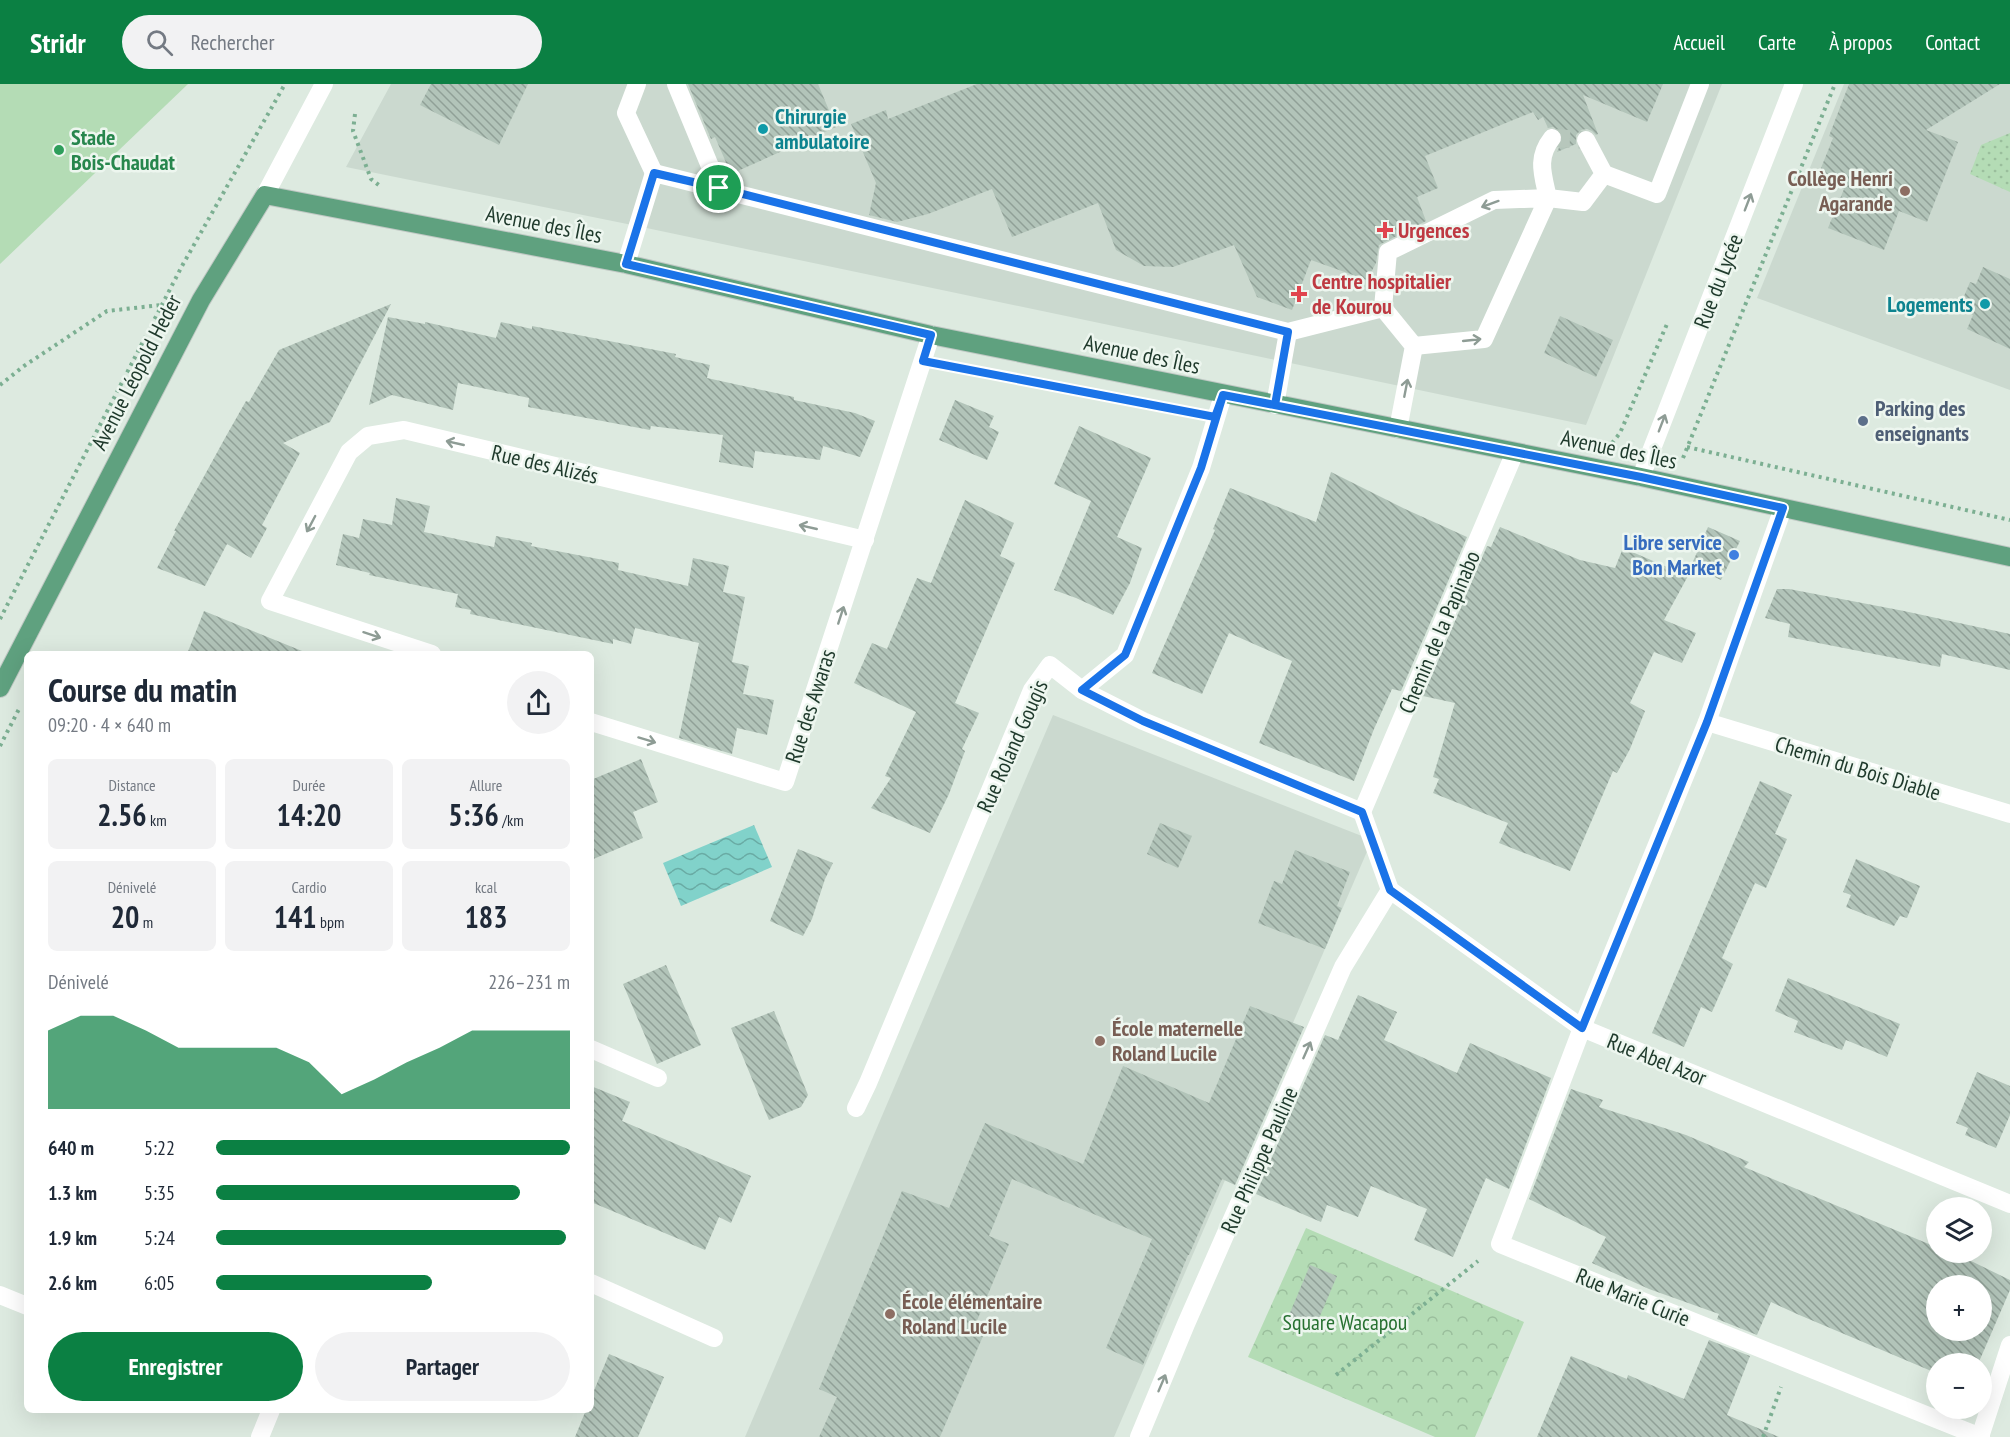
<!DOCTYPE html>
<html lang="fr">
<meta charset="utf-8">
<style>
body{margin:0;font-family:"PT Sans Narrow",sans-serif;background:#f2f2f3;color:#1f2937;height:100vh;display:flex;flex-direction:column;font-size:22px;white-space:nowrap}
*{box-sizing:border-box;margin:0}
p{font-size:20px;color:#747a83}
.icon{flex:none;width:33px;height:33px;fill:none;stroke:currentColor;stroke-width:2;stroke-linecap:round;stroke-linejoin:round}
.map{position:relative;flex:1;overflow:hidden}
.panel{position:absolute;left:24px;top:567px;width:570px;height:762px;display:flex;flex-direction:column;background:#fff;border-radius:9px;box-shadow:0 6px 24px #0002}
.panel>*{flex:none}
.controls{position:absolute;left:1926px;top:1113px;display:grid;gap:12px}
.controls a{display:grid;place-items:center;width:66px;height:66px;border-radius:50%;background:#fff;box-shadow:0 6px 24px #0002;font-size:30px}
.pin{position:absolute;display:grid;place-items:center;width:51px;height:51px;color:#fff;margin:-26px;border:3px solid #fff;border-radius:50%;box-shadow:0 2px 6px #0007}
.round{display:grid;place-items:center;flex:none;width:63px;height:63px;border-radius:32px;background:#f2f2f3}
.overview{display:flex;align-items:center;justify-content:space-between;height:102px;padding:0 24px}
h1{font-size:33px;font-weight:700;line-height:45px}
.figures{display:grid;grid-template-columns:repeat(3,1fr);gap:9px;height:102px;padding:6px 24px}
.figures div{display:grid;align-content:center;border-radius:9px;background:#f2f2f3;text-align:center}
.figures b{font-size:30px;font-weight:700}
.figures small{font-size:16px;font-weight:400}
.figures p{font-size:16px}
.chart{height:168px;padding:12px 24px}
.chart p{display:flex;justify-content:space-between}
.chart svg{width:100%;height:108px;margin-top:6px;fill:#0b8043;opacity:.7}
.action{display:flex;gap:12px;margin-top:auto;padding:12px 24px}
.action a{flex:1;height:69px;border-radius:36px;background:#0b8043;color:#fff;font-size:24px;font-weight:700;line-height:69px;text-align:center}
.action a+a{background:#f2f2f3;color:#1f2937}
ul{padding:0 24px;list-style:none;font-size:20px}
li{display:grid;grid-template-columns:96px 72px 1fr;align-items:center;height:45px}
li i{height:15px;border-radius:8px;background:#0b8043}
header{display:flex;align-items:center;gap:36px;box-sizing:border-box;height:84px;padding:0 30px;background:#0b8043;color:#fff}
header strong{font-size:28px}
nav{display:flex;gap:33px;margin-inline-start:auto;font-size:21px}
.search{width:420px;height:54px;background:#f2f2f3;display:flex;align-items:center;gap:15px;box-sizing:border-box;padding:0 21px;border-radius:33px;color:#747a83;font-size:22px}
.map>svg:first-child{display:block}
</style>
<header>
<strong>Stridr</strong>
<div class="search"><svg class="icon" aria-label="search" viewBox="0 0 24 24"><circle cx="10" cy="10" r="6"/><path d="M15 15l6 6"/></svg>Rechercher</div>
<nav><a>Accueil</a><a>Carte</a><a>À propos</a><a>Contact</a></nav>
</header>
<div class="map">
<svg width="2010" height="1353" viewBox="0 0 2010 1353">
<defs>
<pattern id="grass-dots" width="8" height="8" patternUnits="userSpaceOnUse" patternTransform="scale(1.5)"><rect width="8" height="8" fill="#b4dcb5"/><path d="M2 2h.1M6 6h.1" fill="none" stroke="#9abe9c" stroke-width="1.8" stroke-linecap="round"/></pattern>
<pattern id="park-crowns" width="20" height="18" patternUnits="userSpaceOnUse" patternTransform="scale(1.5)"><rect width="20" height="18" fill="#b4dcb5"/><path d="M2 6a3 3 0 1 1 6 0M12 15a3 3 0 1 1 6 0" fill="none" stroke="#9abe9c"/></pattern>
<pattern id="water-waves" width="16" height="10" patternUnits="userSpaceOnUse" patternTransform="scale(1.5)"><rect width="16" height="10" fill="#81d2ca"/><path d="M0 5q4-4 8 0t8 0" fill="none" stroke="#69aba4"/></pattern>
<pattern id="building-back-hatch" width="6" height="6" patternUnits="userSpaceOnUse" patternTransform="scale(1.5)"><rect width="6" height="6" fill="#b2c4b9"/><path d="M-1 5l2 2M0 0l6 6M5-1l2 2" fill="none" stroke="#90a097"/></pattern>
</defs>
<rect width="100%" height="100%" fill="#ddeae0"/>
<g fill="#cbd9cf">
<path d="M391,0H1722L1586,341L637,142L346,83Z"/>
<path d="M1844,0H2010V306L1757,214Z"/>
<path d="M1053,631L1372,756L1114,1353H745Z"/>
</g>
<path fill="url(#grass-dots)" d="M2010,49V108L1970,90L1981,61Z"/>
<path fill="url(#park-crowns)" d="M1306,1144L1524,1238L1475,1353H1435L1248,1273Z"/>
<path fill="#b4dcb5" d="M0,0H188L0,180Z"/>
<path fill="url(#water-waves)" d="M754,741L772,783L681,822L663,779Z"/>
<g fill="url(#building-back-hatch)" fill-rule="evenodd">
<path d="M431,0H528L499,61L420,21Z"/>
<path d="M688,0H818L836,43L731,90L715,53L711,55Z"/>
<path d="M977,0H1663L1647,38L1583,11L1598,50L1596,51L1592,47L1587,45L1581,46L1576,51V60L1557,68L1563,55L1562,49L1553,43L1548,44L1543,33L1538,36L1533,28L1425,72L1438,104L1417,113L1426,137L1379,161L1376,179L1367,196L1311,176L1292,226L1257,213L1234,161L1173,183L1144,182L1116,166L1098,119L1012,153L992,105L928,130L897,138L869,131L876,99L851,40L886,26L888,35Z"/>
<path d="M1849,0H2000L1926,46L1958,58L1927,138L1899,127L1884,166L1828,144L1844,105L1817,94L1833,54L1829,52Z"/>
<path d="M1983,183L2010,195V265L1967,245L1973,231L1959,224L1970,198L1976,200Z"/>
<path d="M391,220L330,338L283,359L300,369L262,441L267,444L251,474L227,460L205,502L157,484L176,447H174L225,354L246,317L249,318L279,266Z"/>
<path d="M1560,232L1613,256L1596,293L1544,269Z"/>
<path d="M388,233L425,240V238L496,254L501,238L532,245V242L676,270L675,273L710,281L707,294L794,313V316L855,329L875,337L860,373L823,362L820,376L755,367L753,384L719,378L723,351L651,342L650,346L528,323L529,314L458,299L453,326L392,311L369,321Z"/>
<path d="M955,316L994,332L989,343L999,348L987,376L939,356Z"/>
<path d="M1079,342L1151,374L1117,453L1142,464L1130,499L1113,531L1076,514L1054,506L1091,417L1054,400Z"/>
<path d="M1331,388L1405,425L1467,453L1401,607L1392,605L1374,645L1354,697L1259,659L1292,577L1229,549L1202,610L1152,589L1215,446L1213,445L1230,404L1316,438Z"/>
<path d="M396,414L430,422L424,448L494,463L496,452L532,459L531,462L619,479L618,486L688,502L693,474L729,482L723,508L745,513L732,578L749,582L743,610L774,616L767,651L737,644L732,670L679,654L699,559L635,544L631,560L613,555V560L470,530L471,526L455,523L458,510L369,491L370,489L336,481L343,450L359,454L363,435L392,441Z"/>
<path d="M965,416L1014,439L1000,472L1015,479L955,619L979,629L962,665L965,667L949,710L930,749L871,724L891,694L885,692L916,628L854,599L872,559L887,565L917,494L931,499Z"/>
<path d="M1500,443L1580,476L1615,484L1623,464L1688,492L1664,536L1696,549L1682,579L1654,568L1630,619L1645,627L1630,665L1617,689L1613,687L1570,787L1499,759L1508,739L1433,709L1439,695L1433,693L1455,619L1423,612L1487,462L1491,463Z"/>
<path d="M1708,443L1740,457L1721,496L1691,482Z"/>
<path d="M1777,505H1789L1904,527L2010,550V586L1942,570L1940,583L1788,553L1790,540L1765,534Z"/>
<path d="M204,527L307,569V570H187Z"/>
<path d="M641,675L658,718L633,728L643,754L591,776V696Z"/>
<path d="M1760,697L1792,711L1775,750L1787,755L1766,804L1755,799L1722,874L1733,880L1712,928L1701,923L1684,963L1652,949Z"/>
<path d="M1160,739L1192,752L1178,784L1147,770Z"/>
<path d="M798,765L833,779L825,795L812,835L803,852L770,837Z"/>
<path d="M1295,766L1350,788L1337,822L1342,824L1325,865L1258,839L1274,797L1282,800Z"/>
<path d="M1856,775L1920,802L1907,834L1900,832L1894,842L1846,823L1851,811L1843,808Z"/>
<path d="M666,881L701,961L657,980L623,900Z"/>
<path d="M1788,894L1900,940L1887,973L1846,956L1842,966L1794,948L1798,937L1775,927Z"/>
<path d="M1358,911L1397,928L1384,956L1457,989L1470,959L1551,994L1509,1105L1486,1094L1453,1173L1414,1156L1427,1125L1371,1102L1358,1133L1327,1121L1321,1138L1256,1110L1325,951L1338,956Z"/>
<path d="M1250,922L1304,943L1235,1101L1222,1095L1189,1171H1188L1143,1281L1106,1264L1152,1155L1012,1095L989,1152L1009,1160L976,1239L986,1245L940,1353H819L837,1313L819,1305L902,1107L949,1124L985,1039L1083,1080L1123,982L1209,1019Z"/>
<path d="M774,927L808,1011L801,1023L769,1036L731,944Z"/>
<path d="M1977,988L2010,1002V1031L1996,1064L1965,1051L1968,1044L1956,1039Z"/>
<path d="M591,1002L630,1018L622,1037L751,1092L731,1139L719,1133L705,1166L591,1118Z"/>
<path d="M1571,1005L1603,1016L1599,1023L1686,1051L1749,1078L1744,1083L1936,1163V1168H1951L1971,1177L2010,1196V1206L1978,1280H1936V1289L1797,1230L1771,1218L1757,1251L1717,1235L1719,1230L1649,1205L1592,1179L1606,1153L1529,1115ZM1936,1202H1982V1246H1936Z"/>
<path d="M1310,1181L1337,1192L1314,1246L1287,1236Z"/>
<path d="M1709,1256L1750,1272L1727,1331L1779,1353H1537L1571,1272L1627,1295L1628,1291L1684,1315Z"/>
<path d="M609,1270L664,1293L638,1353H575L586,1326H591V1314Z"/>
</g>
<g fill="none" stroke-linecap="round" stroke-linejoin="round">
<path stroke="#b7c7bc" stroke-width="18" stroke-dasharray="18 9" stroke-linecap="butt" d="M1552,54L1586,56"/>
<g stroke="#c0c8c4" stroke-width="20">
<path id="major" d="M0,604L201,216L265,111L626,180L931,251L1641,393L2010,473"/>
</g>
<g stroke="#7caf92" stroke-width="4" stroke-dasharray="3 4.5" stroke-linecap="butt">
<path d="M355,30L353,47L371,95L380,102"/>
<path d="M0,301L24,282L107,227L161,221"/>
<path d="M1612,359L1620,349L1667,240"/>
<path d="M1687,363L2010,436"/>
<path d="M1683,374L1835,0"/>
<path d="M0,535L182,182L285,0"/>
<path d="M0,662L19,625"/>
<path d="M1336,1291L1478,1177"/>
<path d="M1763,1353L1781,1303"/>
</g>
<g stroke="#fff" stroke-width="18">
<path d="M637,0L626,29L654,89"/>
<path d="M676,0L719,104"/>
<path d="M1552,54C1536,74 1543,91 1548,114L1583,118L1604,90L1586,56"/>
<path d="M1604,90L1657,110L1700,0"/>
<path d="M265,111L324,0"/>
<path d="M626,180L654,89L1288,248L1383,224L1388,168L1494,116L1548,114L1484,255L1414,262"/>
<path d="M1383,224L1414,262L1398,345"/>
<path d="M1275,321L1288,248"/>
<path d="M1641,393L1794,0"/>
<path d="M1783,424L1707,638L1582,944L1500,1160L1981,1353"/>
<path d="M432,570L270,517L349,368L368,352L404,346L865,456"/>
<path d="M1082,606L1143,637L1362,728L1390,806L1582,944L2010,1120"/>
<path d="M591,638L785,698L931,251"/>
<path d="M1707,638L2010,730"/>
<path d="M1362,728L1515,368"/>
<path d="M591,965L658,994"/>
<path d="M856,1024L868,999L1032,606L1050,581L1082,606L1125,571L1201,384L1223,311"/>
<path d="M591,1199L714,1254"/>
<path d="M0,1211L27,1222"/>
<path d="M260,1353L271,1326"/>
<path d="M1139,1353L1186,1240L1343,883L1390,806"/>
<path d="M1980,1353L2010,1261"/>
</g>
<use href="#major" stroke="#5fa17f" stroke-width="18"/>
</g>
<defs><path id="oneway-shaft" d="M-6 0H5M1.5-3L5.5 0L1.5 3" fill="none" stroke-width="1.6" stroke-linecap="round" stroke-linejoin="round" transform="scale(1.5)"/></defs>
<g stroke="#8e9c95">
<use href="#oneway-shaft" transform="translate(1748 118) rotate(-69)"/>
<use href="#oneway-shaft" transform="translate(1490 120) rotate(160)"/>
<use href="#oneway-shaft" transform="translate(1472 256) rotate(-6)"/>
<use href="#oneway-shaft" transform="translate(1406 304) rotate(-79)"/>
<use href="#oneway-shaft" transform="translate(1662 339) rotate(-69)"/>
<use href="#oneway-shaft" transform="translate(455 359) rotate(-167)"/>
<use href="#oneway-shaft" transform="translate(311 440) rotate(118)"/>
<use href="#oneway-shaft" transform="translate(808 443) rotate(-167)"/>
<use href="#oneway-shaft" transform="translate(841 531) rotate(-72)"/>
<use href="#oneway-shaft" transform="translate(372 551) rotate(18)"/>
<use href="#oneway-shaft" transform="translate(647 656) rotate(17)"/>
<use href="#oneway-shaft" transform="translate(1307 966) rotate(-66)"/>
<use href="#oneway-shaft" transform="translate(1162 1299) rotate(-67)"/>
</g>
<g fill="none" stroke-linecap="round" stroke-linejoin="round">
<g stroke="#fff" stroke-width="12">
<path id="route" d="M719,104L654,89L626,180L931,251L923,277L1215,333L1223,311L1641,393L1783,424L1707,638L1582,944L1390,806L1362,728L1143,637L1082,606L1125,571L1201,384L1223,311L1275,321L1288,248L719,104"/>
</g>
<use href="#route" stroke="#1a73e8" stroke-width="8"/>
</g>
<g fill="#0f9aa8" stroke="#edf6ef" stroke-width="2">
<circle cx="763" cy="45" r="6"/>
<circle cx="1985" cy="220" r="6"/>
</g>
<circle fill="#2e9e5b" stroke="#edf6ef" stroke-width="2" cx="59" cy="66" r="6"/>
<g fill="#8d6e63" stroke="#edf6ef" stroke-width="2">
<circle cx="1905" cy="107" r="6"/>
<circle cx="1100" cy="957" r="6"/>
<circle cx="890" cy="1230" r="6"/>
</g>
<g fill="#e0444e" stroke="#edf6ef" stroke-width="2">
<path d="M1382 137h6v6h6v6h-6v6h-6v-6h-6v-6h6z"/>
<path d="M1296 201h6v6h6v6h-6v6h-6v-6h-6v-6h6z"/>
</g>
<circle fill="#5c6f8a" stroke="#edf6ef" stroke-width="2" cx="1863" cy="337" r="6"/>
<circle fill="#3f7fe0" stroke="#edf6ef" stroke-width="2" cx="1734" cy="471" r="6"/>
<g text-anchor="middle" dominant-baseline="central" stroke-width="5" stroke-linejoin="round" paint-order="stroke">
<g font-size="22" font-weight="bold" fill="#0d838f" stroke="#edf6ef" text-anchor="start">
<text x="775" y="32">Chirurgie<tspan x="775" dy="25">ambulatoire</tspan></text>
<text x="1973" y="220" text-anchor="end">Logements</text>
</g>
<g font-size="22" font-weight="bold" fill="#27864d" stroke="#edf6ef" text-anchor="start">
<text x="71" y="53">Stade<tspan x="71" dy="25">Bois-Chaudat</tspan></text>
</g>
<g font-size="22" font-weight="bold" fill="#785e54" stroke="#edf6ef" text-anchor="start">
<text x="1893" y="94" text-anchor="end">Collège Henri<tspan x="1893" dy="25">Agarande</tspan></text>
<text x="1112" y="944">École maternelle<tspan x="1112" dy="25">Roland Lucile</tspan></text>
<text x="902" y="1217">École élémentaire<tspan x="902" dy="25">Roland Lucile</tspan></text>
</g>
<g font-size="22" fill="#1e392b" stroke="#edf6ef">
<text transform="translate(544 140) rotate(11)">Avenue des Îles</text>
<text transform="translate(1718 197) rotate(-69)">Rue du Lycée</text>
<text transform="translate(1142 270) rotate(12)">Avenue des Îles</text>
<text transform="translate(136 288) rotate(-63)">Avenue Léopold Heder</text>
<text transform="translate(1619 365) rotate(12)">Avenue des Îles</text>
<text transform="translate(545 380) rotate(13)">Rue des Alizés</text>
<text transform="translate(1439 548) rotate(-67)">Chemin de la Papinabo</text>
<text transform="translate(810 622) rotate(-72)">Rue des Awaras</text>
<text transform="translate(1012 662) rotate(-66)">Rue Roland Gougis</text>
<text transform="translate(1858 684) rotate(17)">Chemin du Bois Diable</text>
<text transform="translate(1657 975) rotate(22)">Rue Abel Azor</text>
<text transform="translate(1259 1076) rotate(-66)">Rue Philippe Pauline</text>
<text transform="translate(1633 1213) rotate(22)">Rue Marie Curie</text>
</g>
<g font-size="22" font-weight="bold" fill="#be3a42" stroke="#edf6ef" text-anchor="start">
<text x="1398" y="146">Urgences</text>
<text x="1312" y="197">Centre hospitalier<tspan x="1312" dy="25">de Kourou</tspan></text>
</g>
<g font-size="22" font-weight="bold" fill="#4e5e75" stroke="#edf6ef" text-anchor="start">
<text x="1875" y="324">Parking des<tspan x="1875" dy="25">enseignants</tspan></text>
</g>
<g font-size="22" font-weight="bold" fill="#366cbe" stroke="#edf6ef" text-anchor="end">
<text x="1722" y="458">Libre service<tspan x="1722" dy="25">Bon Market</tspan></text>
</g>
<g font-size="22" fill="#277131" stroke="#edf6ef">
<text x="1345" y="1238">Square Wacapou</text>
</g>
</g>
</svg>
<div class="controls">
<a><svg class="icon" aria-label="layers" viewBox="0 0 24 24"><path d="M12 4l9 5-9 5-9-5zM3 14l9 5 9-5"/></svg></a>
<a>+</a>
<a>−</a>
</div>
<div class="pin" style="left:719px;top:104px;background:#1e9e55"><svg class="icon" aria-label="arrive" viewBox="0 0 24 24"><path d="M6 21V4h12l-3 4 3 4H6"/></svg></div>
<section class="panel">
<div class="overview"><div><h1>Course du matin</h1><p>09:20 · 4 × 640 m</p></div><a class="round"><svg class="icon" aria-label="share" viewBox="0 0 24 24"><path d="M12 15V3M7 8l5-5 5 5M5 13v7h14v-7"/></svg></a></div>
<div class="figures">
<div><p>Distance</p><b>2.56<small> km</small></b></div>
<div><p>Durée</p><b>14:20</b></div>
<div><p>Allure</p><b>5:36<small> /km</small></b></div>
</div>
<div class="figures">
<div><p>Dénivelé</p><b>20<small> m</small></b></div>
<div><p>Cardio</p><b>141<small> bpm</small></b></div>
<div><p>kcal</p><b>183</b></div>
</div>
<div class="chart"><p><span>Dénivelé</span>226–231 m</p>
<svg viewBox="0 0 160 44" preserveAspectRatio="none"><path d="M0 44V12L10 6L20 6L30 12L40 19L50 19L60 19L70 19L80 25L90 38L100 32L110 25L120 19L130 12L140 12L150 12L160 12V44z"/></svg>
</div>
<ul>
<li><b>640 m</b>5:22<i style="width:100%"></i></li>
<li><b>1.3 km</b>5:35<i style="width:86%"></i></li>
<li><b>1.9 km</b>5:24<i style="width:99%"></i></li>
<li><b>2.6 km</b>6:05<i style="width:61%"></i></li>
</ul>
<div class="action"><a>Enregistrer</a><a>Partager</a></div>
</section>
</div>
